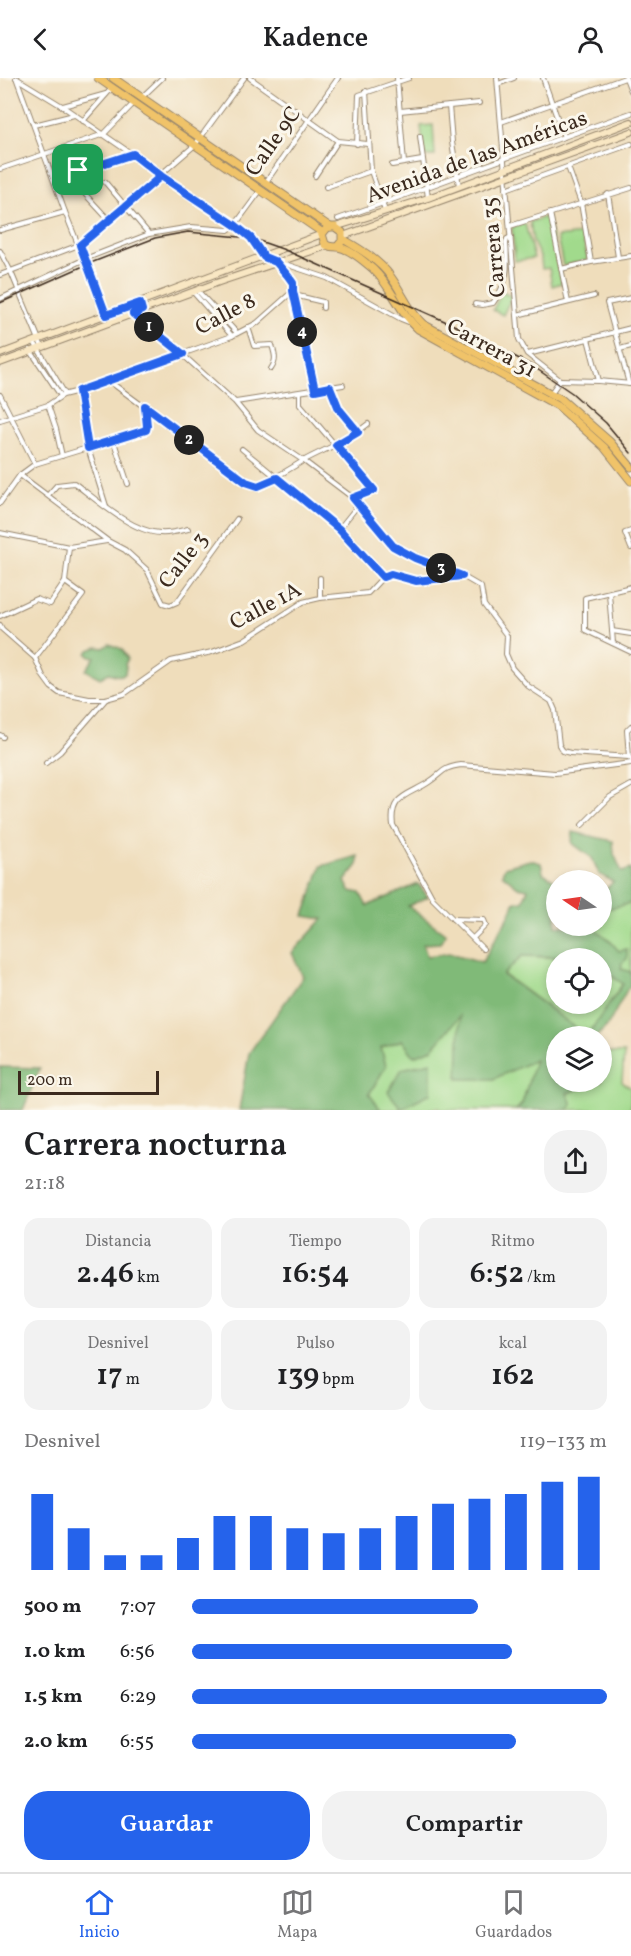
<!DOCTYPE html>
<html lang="es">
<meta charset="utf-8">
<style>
body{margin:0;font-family:Vollkorn,serif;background:#f2f2f2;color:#202124;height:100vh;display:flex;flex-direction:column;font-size:22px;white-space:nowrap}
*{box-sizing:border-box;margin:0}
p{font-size:20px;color:#757577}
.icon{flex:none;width:33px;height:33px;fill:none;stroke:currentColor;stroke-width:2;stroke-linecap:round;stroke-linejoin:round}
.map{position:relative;height:1032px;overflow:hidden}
.panel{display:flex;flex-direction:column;background:#fff;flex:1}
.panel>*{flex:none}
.needle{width:39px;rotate:283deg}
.buttons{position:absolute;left:546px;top:792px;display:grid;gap:12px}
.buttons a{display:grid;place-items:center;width:66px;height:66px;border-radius:50%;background:#fff;box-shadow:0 3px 9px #0003;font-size:30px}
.scale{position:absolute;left:18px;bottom:15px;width:141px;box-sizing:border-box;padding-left:6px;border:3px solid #3b2a1e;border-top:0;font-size:16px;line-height:21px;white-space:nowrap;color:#3b2a1e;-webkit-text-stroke:4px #fbf7ec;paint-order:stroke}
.pin{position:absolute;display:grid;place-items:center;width:51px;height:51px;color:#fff;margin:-26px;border-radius:12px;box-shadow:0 3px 9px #0006}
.km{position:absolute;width:30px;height:30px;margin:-15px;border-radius:50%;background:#222;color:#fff;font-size:16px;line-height:30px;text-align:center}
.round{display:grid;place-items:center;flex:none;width:63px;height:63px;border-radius:24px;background:#f2f2f2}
.headline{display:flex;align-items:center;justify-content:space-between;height:102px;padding:0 24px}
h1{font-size:33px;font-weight:600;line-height:45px}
.stats{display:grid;grid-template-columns:repeat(3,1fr);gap:9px;height:102px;padding:6px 24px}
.stats div{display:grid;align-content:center;border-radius:15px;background:#f2f2f2;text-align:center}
.stats b{font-size:30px;font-weight:600}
.stats small{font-size:16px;font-weight:400}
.stats p{font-size:16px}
.chart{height:168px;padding:12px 24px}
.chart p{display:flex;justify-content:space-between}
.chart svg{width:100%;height:108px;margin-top:6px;stroke:#2563eb;stroke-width:6}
.action{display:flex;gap:12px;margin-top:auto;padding:12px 24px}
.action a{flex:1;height:69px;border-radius:24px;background:#2563eb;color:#fff;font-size:24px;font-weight:600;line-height:69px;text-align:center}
.action a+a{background:#f2f2f2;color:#202124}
ul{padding:0 24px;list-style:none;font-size:20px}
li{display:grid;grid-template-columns:96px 72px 1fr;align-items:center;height:45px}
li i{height:15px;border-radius:8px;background:#2563eb}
header{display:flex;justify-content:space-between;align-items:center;height:78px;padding:0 24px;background:#fff;font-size:27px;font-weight:600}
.menu{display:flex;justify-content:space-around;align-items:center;height:84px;border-top:2px solid #e0e0e0;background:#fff;font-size:16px;color:#757577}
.menu a{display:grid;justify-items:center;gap:3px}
.menu .active{color:#2563eb}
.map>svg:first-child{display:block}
</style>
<header><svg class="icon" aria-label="back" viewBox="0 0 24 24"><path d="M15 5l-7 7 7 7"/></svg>Kadence<svg class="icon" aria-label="person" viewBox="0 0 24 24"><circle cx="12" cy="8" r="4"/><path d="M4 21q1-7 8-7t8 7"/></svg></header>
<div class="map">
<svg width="631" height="1032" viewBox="0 0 631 1032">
<rect width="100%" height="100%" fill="#fbf7ec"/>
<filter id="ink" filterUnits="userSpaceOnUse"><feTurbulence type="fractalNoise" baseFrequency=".0167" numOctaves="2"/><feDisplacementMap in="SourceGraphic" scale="12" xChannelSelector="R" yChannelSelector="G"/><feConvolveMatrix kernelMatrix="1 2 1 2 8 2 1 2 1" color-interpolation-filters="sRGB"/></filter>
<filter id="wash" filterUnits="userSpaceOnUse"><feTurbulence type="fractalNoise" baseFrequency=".008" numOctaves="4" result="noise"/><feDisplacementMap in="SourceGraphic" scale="24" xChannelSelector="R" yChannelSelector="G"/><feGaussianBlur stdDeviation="1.35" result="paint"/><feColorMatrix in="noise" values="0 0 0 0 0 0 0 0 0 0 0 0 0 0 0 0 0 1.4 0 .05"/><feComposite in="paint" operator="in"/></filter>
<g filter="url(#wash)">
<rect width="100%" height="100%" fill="#efddbb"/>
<g fill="#a1da8c" stroke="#6e8255" stroke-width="1.5">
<path d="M433,47L435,78H424L421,48Z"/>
<path d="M547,138L562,205L552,208L549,190L542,191L541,181L533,164L530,144Z"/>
<path d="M525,145L534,180L515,183L512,149Z"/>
<path d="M582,156L588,182L563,188L557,159Z"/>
<path d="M502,213L512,218L503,237L493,232Z"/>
<path d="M631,825V894L621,891C622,868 606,858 588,848H602V832Z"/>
<path d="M522,878L566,880H556V926H602V893L623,905L587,958L503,896Z"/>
<path d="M461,937L493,1001L536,981L522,1026L516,1032H442L439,1029L427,1032H381L369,1016L386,988L381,970L402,962L414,977L432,971Z"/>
<path d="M605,975H624L622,1004L631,1010V1032H567L572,1027L567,1015L581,1010L585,1004H602Z"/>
</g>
<g fill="#80ba78" stroke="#5e724b" stroke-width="1.5" fill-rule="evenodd">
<path d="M109,566L122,571L128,581L125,586L126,589L125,596C117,599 116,597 109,595L100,600L86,592L95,579L90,578L87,576L89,572L97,569L104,570Z"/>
<path d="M573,754L613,763L614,776L622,794L631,791V825L602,832V815L613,804L599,796L592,780L572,765Z"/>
<path d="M358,778V787L345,803L350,813L360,815L367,828L418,806L428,819L408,828L446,856L440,865L423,866L427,878L450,875L482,884L509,838L515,824L523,823L528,811L518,809L502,796L505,789L530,782L541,785L543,795L556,803V848C589,848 597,847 619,873L627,871V881L622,885L621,891L631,894V909L628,910L608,947L597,958H556V1004H585L582,1010L567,1015L572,1027L567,1032H516L522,1026L535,982L493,1001H458L460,938L432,971L414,978L402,962L381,970L386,988L369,1016L381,1032H239L249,975L303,899L292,875L323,841L304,838L321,788ZM522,878L602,880V893L609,896L623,906L587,958L503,897Z"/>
<path d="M431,984V1015L401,1030L388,1014L402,991Z"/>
<path d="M0,989L40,990L23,1032H0Z"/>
</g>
</g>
<g filter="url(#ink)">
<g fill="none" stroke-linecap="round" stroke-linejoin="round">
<g stroke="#95846c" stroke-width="6">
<g id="minor">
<path d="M16,0L62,28L235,147L251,160L264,179L327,200L401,241L411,245"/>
<path d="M250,0L338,63L368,66"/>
<path d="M397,0L404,85"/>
<path d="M497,0L519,261L527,276L560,302"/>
<path d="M543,0L564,59"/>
<path d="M626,0L631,13"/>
<path d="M17,2L65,134L106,236"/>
<path d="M498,6L514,0"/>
<path d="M366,13L371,93L385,133"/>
<path d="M141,20L162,0"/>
<path d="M63,28L106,16"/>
<path d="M449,28L452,64L459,108"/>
<path d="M400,33L479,25"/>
<path d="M83,43L112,10"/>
<path d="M501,44L625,0"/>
<path d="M34,47L74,37"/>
<path d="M420,58L428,120"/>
<path d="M357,66L359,17L409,0"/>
<path d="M92,87L94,93L79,98L78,92Z"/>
<path d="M392,87L422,82"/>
<path d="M93,89L132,76"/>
<path d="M568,89L581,125L591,184"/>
<path d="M0,91L104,56L134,25"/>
<path d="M315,98L338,63"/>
<path d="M105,104L149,156"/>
<path d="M266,104L338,0"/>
<path d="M326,109L371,93"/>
<path d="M506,111L631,66"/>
<path d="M84,115L109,142"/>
<path d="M608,116L618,179"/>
<path d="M550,135L568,224"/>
<path d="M338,141C436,107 533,69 631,35"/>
<path d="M510,148L631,110"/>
<path d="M0,152L65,134"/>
<path d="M0,173L11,194L42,269"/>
<path d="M273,176C279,190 293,197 293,213L315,312"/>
<path d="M561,191L591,184L631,178"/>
<path d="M0,197L79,167L195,67L244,0"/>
<path d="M197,212L237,255"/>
<path d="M193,214L232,258"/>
<path d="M294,217L323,224V230"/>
<path d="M0,221L85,181L149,156L191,149L228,152L235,147L260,113"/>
<path d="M475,226L482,227L493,225C508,205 508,189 506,165L507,161L511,159"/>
<path d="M133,236L183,277L235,324L258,352L304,383L353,420L394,468L415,480L462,498L481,509L484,527L507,558L506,576L512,590L528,608L551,623L555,632L559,667L563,673L570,675L629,679L631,681"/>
<path d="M517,237L594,218"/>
<path d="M248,249L254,268L272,267C275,277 277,282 271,291"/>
<path d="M588,261L599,303"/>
<path d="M34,264L65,316"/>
<path d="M620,271L631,268"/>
<path d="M30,272L61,318"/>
<path d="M528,276L631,250"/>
<path d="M560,302L599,303L631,306"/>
<path d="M109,303L246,404L258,408C274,401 288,392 303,383C325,371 348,363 368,346"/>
<path d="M629,306L607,225L631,220"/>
<path d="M330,310L339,331L358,355"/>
<path d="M79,313L88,370L106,428"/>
<path d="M300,315V326L374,412L354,419"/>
<path d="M551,315L560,302"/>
<path d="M0,317L35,386"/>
<path d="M236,324L343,307"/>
<path d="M48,327L56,351L62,378"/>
<path d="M0,342L48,327L63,317L79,313L232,258L257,245L293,213"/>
<path d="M113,361L128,406"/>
<path d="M242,371L339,451L383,499"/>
<path d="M20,397L108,463L125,472L147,492L163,525L170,527L177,524L237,441"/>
<path d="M48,417L57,407L74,405C97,422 132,454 160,455C169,456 179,453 188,451"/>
<path d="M0,425L20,397L35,386L146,352L148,348L145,328"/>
<path d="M339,451L359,426"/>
<path d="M631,453L625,455L631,470"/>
<path d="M0,455L69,469L107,463"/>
<path d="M320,500V520"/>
<path d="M631,509L585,520V552L631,574"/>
<path d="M609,515L613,565"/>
<path d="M0,538L36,521L50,526L65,504L69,469"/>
<path d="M0,547L2,551L35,580L43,598L51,609L59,615L89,621H106L124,616L171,583L212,574L244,562L303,524L320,520L368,515L383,499L391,496L416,503L461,498"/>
<path d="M612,553L631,556"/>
<path d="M35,580L83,517L65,504"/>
<path d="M0,657L3,659"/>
<path d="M629,679L627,652L631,648"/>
<path d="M46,685L60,674L106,621"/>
<path d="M582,747L610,719L631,707"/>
<path d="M453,841L484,842L486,847L473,860"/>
<path d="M483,871L433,821L393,747C389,717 410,717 429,704C444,694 441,690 461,687L555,695L631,685"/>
</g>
</g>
<g stroke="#95846c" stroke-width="8">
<g id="secondary">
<path d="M335,149L428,120L631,44"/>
<path d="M343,158L631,54"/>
<path d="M0,276L322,156"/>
<path d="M0,285L219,204L327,168"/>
</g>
</g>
<g stroke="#95846c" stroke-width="9">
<g id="trunk">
<path d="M98,0L323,155"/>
<path d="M113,0L330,149"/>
<path d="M343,161C360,171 379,182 391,199C402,214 408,232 423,246L561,321L610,364L631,389"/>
<path d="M337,169L342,163V154L335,149H328L322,156L325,166C330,170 332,168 338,169C350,171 364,183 373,191C392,209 399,234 418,251L558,328L604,369L631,403"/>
</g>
</g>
<use href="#minor" stroke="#fff" stroke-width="4"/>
<use href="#secondary" stroke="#f9e7c3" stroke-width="6"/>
<use href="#trunk" stroke="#f0c369" stroke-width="7"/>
<path stroke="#3b2a1e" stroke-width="1.5" d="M0,225L88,186L155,160L188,154L251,160L285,172L458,249L531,287L572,315L606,345L631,375"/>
</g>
</g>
<g fill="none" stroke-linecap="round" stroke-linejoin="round" filter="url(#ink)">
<g stroke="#fff" stroke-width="12">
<path id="route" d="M78,92L92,87L93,89L133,76L161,98L80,167L106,237L140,225L142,232L133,236L183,276L79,313L88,370L146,352L147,348L145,328L246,404L258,408L277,400L339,451L383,499L391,496L416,503L462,498L415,480L393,468L353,420L374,412L336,367L358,354L339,331L330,309L315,312L293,213V205L288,198L276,184L264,179L251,160L235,147L161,98L133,76L93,89L94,93L79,98L78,92"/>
</g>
<use href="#route" stroke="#2563eb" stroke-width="8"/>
</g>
<g text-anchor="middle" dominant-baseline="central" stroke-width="6" stroke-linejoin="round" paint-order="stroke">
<g font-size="22" fill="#3b2a1e" stroke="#fbf7ec">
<text transform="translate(274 64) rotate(-55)">Calle 9C</text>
<text transform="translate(477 80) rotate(-20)">Avenida de las Américas</text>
<text transform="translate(495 169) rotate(-95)">Carrera 35</text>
<text transform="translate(226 237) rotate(-28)">Calle 8</text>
<text transform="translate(491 271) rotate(29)">Carrera 31</text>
<text transform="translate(184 483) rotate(-52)">Calle 3</text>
<text transform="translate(266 529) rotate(-28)">Calle 1A</text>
</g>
</g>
</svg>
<div class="buttons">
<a><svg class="needle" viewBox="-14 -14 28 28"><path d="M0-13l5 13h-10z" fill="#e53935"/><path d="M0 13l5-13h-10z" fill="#757577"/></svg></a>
<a><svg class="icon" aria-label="locate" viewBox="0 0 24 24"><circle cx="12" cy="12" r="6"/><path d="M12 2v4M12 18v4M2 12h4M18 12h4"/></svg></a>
<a><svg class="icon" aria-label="layers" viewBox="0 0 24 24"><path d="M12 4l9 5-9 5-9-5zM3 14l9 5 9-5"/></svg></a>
</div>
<div class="scale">200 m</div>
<div class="pin" style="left:78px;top:92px;background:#1e9e55"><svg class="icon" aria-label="arrive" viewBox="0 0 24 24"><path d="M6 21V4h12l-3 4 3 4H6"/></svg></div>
<b class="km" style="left:149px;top:249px">1</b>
<b class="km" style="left:189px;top:362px">2</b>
<b class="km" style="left:441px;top:490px">3</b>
<b class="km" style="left:302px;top:254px">4</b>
</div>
<section class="panel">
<div class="headline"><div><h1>Carrera nocturna</h1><p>21:18</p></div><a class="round"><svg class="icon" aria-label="share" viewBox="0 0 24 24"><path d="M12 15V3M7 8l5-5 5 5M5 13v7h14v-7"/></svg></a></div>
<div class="stats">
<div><p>Distancia</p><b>2.46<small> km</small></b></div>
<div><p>Tiempo</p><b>16:54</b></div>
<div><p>Ritmo</p><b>6:52<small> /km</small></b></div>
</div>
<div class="stats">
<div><p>Desnivel</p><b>17<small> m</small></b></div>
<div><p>Pulso</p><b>139<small> bpm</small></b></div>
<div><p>kcal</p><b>162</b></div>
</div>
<div class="chart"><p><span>Desnivel</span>119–133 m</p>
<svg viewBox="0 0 160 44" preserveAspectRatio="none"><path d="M5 44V13M15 44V27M25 44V38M35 44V38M45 44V31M55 44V22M65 44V22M75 44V27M85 44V29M95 44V27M105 44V22M115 44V17M125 44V15M135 44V13M145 44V8M155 44V6"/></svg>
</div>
<ul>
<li><b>500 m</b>7:07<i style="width:69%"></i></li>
<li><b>1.0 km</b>6:56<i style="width:77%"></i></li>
<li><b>1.5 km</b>6:29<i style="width:100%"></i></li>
<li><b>2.0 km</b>6:55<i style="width:78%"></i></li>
</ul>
<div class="action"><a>Guardar</a><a>Compartir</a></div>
</section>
<nav class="menu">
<a class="active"><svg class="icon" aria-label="home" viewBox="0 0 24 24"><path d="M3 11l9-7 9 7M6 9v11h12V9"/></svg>Inicio</a>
<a><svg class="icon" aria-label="map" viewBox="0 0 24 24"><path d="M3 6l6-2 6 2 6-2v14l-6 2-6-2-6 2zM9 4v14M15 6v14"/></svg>Mapa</a>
<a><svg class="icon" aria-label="saved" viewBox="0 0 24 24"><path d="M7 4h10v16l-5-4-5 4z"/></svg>Guardados</a>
</nav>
